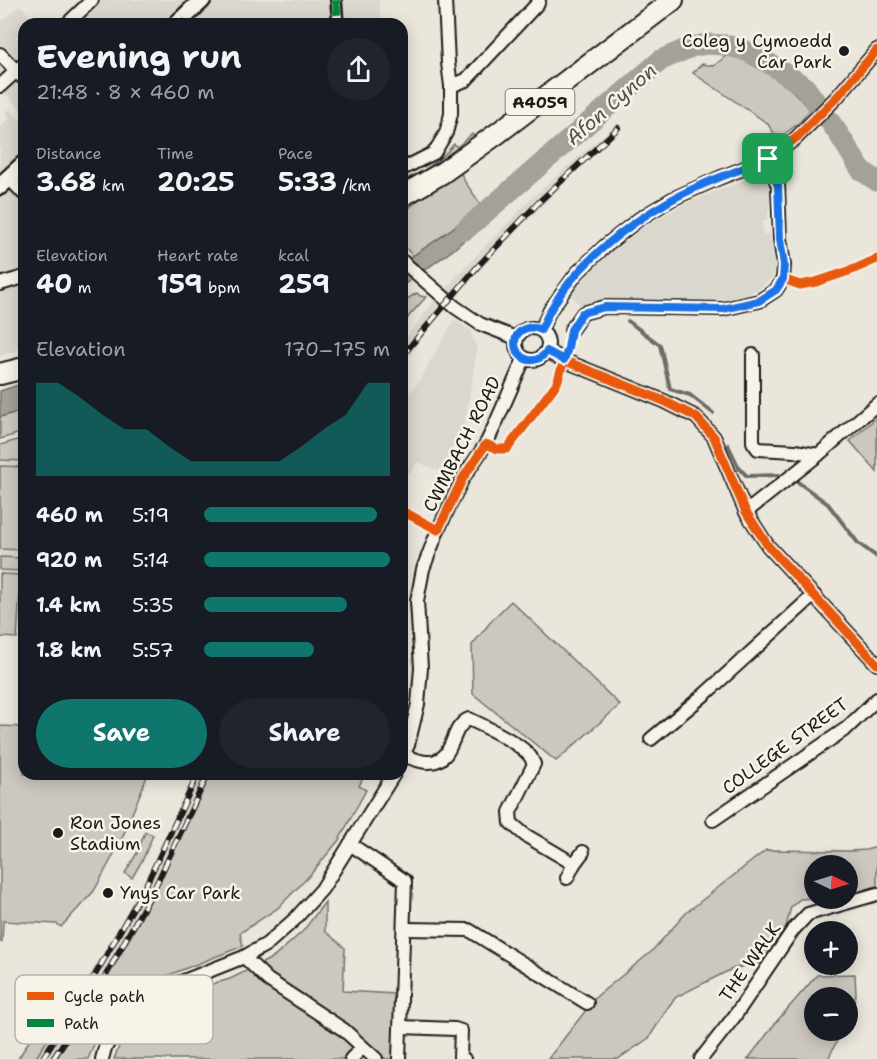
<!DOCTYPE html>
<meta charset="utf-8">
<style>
body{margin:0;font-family:"Shantell Sans",sans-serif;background:#20242c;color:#f1f3f6;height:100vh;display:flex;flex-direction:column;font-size:22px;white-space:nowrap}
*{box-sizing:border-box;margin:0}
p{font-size:20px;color:#9ea1a6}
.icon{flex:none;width:33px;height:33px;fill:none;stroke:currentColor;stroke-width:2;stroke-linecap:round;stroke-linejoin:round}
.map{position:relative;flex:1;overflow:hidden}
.side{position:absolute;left:18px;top:18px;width:390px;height:762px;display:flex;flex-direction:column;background:#171b24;border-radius:18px;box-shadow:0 3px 15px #0003}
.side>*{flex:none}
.needle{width:39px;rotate:94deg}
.controls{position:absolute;left:804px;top:855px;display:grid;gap:12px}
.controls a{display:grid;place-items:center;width:54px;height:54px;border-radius:50%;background:#171b24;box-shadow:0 3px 15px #0003;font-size:30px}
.pin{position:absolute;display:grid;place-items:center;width:51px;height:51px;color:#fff;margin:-26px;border-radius:12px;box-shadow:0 3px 9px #0006}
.round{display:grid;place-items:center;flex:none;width:63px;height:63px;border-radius:32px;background:#20242c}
.summary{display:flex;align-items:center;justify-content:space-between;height:102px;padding:0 18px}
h1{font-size:33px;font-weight:700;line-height:45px}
.stats{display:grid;grid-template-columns:repeat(3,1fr);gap:9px;height:102px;padding:6px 18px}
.stats div{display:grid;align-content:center}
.stats b{font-size:26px;font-weight:700}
.stats small{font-size:16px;font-weight:400}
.stats p{font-size:16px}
.chart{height:168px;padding:12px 18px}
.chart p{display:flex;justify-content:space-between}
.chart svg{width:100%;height:108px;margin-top:6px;fill:#0f766e;opacity:.7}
.cta{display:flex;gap:12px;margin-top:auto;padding:12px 18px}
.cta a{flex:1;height:69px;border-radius:36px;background:#0f766e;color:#fff;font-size:24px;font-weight:700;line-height:69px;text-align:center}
.cta a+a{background:#20242c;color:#f1f3f6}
ul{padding:0 18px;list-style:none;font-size:20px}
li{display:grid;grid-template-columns:96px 72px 1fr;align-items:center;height:45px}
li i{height:15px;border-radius:8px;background:#0f766e}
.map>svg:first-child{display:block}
</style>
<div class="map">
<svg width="877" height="1059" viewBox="0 0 877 1059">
<rect width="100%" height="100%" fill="#eae6dc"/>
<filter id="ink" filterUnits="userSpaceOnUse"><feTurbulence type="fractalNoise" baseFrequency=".0167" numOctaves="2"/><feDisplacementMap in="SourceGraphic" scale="12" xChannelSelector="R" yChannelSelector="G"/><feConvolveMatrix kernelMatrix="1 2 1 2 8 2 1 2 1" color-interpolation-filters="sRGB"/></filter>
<g filter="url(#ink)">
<g fill="#dad7ce">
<path d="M103,0H379L381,24H78Z"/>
<path d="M20,5L33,19L28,24H24V28L16,36L24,45V113L0,88V23Z"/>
<path d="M9,109L19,119L24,114V346L14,351L0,356V127L10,118L5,113Z"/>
<path d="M617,123L622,128L594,153L498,250L437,318L420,339L402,367V344L430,306L462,270L534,196Z"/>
<path d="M750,178H761L766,182L771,194L767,220L762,221L763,234H769L776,264L773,277L760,288L745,295L710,302L693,301V305L582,307L572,296L573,289L607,256L635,232L682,205Z"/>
<path d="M454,320L472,331L471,334L477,348L466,417L460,438L456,440L440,471L417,462L410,474L405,472L402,476V400L418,383Z"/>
<path d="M24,438V639L0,637V445Z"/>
<path d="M194,774H211L152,898L124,950L99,993L56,1059H35L83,986L139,892Z"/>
</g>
<g fill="#ccc8c0" stroke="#74726e" stroke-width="1.5">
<path d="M728,54C760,64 790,84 810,110L800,122L778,139L767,123L693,73L702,64L714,66Z"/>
<path d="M472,134L478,140L429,171L402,183V180C423,173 440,161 454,144L457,147Z"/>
<path d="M461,173L465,182L482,206L438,239L413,256L402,244C402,236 401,227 402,220C405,203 447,182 461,173Z"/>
<path d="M417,293L420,296L426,297L409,316L402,328V302Z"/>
<path d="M24,410V432L0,439V417Z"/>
<path d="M877,417V472L850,441Z"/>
<path d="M24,438V461L0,460V445Z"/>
<path d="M0,466L24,467V550L0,549Z"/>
<path d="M0,557L24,558V571L0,570Z"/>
<path d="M0,574L21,575L17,638L0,637Z"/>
<path d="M511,601L620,705L556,761L473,694L472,645L493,619Z"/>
<path d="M0,726L24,727V774H148L121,841L94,891L61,927L57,924L3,921L2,942H0Z"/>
<path d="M211,774H365L359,786L366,790L339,840L310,875L278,908L240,933L243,946L146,984L121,1004L98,1035L88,1059H56L99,993L152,898Z"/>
<path d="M145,832L153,835L143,859L132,878L125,873L137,853Z"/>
<path d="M877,847V886L848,895V866H814V898L800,899L791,907L786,927L764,962L732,969L676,997L669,1006L649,1038L618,1059H548L597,996L651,952L687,912L766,850L850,851L866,850Z"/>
<path d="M325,902V931L345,948L343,991L396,994L392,1059H386L360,1036L346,1059H114L124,1034L152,1006L180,993L230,979L274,957L303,931Z"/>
<path d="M855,974L856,995L848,1019V998H814V1030L842,1031L828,1059H748L777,1021L817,975Z"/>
<path d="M45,1015L60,1021L35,1059H18Z"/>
</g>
<g fill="#a3a19a" stroke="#6d6c68" stroke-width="1.5">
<path d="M482,206L491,216L453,250L402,286V263L438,239Z"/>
<path d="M24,383V410L0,417V391Z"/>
</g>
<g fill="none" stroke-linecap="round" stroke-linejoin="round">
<g stroke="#6d6c68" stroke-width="4">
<path d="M628,321L660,345L670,389L690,395L713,413"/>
<path d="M728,445L739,468L747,476L779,475"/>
<path d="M795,480L828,504L858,543L877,557"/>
</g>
<path stroke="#a3a19a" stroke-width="21" d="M465,230L661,60L691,47L707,44L725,45L744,50L767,62L805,87L838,133L861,170L877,181"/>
<g stroke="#1c1c1c" stroke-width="14">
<path id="pedestrian" d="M336,0L338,24"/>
</g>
<g stroke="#1c1c1c" stroke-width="16">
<g id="minor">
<path d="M67,24L92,0"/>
<path d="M0,54L24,79"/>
<path d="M0,86L24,64"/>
<path d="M451,86L466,80L538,3L539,0"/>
<path d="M402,169L434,153L446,133L451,114V86L448,63L445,0"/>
<path d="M9,178L24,194"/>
<path d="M402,261L455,307L480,324L516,338"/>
<path d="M0,284L24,277"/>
<circle cx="532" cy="344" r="16"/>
<path d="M541,330L550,310L577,273L605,246L639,219L672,199L719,178L768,159L796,138L837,97L877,50"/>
<path d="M571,330L583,313L605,307L723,309L759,301L776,290L783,279L784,265L780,239L778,186L768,159"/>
<path d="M547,351L563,360L664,401L696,417L714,437L746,512L768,546L877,664"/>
<path d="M753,355V442L758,449L795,451L818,455"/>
<path d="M746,512L818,455L877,404"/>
<path d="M651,739L705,694L814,595"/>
<path d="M403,755C416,760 433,768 445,755C450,750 454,736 458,729C462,724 463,721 469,719C484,726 519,743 529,755C532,758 532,761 534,764L510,812L511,823L525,835L574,864L567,878"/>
<path d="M402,757L408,745L418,704L421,668L417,601L423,569L438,530L463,478L486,444L495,425L524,359"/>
<path d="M713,820L847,728L877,699"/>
<path d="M350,844L405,881L399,1059"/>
<path d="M574,864L583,852"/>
<path d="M404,929L469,930L587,1003"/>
<path d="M244,957L268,980L344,1030L376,1059"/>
<path d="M401,1027L455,1029L461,1031L460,1057L464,1059"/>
<path d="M102,1059L105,1048L126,1014L156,992L244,957L267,944L295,919L322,889L394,774"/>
<path d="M351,1059L362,1048"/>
<path d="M701,1059L734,1017L793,930L808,914L877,894"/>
</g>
</g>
<g stroke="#1c1c1c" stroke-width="21">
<g id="secondary">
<path d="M177,24L202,0"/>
<path d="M0,186L24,164"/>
</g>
</g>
<g stroke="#1c1c1c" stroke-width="24">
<g id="primary">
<path d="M402,196L442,173L498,133L673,0"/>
<path d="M0,374L24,368"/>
</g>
</g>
<use href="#pedestrian" stroke="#f7f3e8" stroke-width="9"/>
<use href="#minor" stroke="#f7f3e8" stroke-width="12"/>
<use href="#secondary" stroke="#f7f3e8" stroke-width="16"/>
<use href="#primary" stroke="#f7f3e8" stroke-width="20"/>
<g stroke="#1c1c1c" stroke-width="6">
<g id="rail">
<path d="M402,357L412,344L478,266L540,201L618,128"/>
<path d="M42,1059L87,989L145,887L198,774"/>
<path d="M53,1059L97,991L155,887L208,774"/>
</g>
</g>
<use href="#rail" stroke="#f7f3e8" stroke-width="4" stroke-dasharray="11" stroke-linecap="butt"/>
<g stroke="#00873e" stroke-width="8" stroke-dasharray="15 8" stroke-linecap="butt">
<path d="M336,0L338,24"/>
<path d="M180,21L183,24"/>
</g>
<g stroke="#f7f3e8" stroke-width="13">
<g id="cycleway">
<path d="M541,330L550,310L577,273L605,246L639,219L672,199L719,178L768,159L796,138L837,97L877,50"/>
<path d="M547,351L563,360L664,401L696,417L714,437L746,512L768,546L877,664"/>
<path d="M402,511L438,530L463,478L486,444L497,449H507L557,383L568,348L571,330L583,313L605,307L723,309L759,301L776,290L783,279L800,285L816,282L852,270L877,259"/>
</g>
</g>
<use href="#cycleway" stroke="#e8590c" stroke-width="9"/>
</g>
</g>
<g fill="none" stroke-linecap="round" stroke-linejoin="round" filter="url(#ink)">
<g stroke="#fff" stroke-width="12">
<path id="route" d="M768,159L778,186L780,239L784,265L783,279L776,290L759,301L723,309L605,307L582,313L571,330L568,348L564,360L547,351C529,376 502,344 522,330C529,326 535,327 541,330C544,323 547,316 551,309C577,264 626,225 671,200C702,183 736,171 768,159Z"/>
</g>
<use href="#route" stroke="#1a73e8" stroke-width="8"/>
</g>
<g fill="#1c1c1c" stroke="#f7f3e8" stroke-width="2">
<circle cx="844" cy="51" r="6"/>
<circle cx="58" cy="833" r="6"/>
<circle cx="108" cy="893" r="6"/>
</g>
<g text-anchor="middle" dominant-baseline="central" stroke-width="5" stroke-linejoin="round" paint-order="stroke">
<rect fill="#f7f3e8" stroke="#5e5c59" stroke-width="1.5" x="505.5" y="89" width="69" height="26" rx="4.5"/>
<g font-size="16" font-weight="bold" fill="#1c1c1c">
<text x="540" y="102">A4059</text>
</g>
<g font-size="18" fill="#1c1c1c" stroke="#f7f3e8" text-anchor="start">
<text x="832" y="41" text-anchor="end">Coleg y Cymoedd<tspan x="832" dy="21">Car Park</tspan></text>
<text x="70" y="823">Ron Jones<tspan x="70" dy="21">Stadium</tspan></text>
<text x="120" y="893">Ynys Car Park</text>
</g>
<g font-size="18" fill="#1c1c1c" stroke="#f7f3e8">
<text transform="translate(462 444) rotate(-63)">CWMBACH ROAD</text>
<text transform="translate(785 746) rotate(-36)">COLLEGE STREET</text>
<text transform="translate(750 962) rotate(-55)">THE WALK</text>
</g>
<g font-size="20" font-style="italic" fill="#52514e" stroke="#f7f3e8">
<text transform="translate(611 104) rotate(-41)">Afon Cynon</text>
</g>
</g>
<rect x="15" y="975" width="198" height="69" rx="9" fill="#f7f3e8" stroke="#b5b2ab" stroke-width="1.5"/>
<rect x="27" y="992" width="27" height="8" fill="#e8590c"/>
<rect x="27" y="1019" width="27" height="8" fill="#00873e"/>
<g font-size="16" fill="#1c1c1c">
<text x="64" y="1002">Cycle path</text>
<text x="64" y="1029">Path</text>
</g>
</svg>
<div class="controls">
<a><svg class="needle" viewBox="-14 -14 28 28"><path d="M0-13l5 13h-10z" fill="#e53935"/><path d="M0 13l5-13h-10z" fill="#9ea1a6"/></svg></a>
<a>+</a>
<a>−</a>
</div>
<div class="pin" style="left:768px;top:159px;background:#1e9e55"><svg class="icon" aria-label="arrive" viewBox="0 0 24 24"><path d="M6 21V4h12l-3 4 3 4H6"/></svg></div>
<section class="side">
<div class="summary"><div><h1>Evening run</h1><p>21:48 · 8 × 460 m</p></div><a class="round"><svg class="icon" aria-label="share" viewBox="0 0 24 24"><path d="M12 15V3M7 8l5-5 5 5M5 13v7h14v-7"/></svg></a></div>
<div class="stats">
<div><p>Distance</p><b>3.68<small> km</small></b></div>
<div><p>Time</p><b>20:25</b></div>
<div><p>Pace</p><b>5:33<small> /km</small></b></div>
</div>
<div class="stats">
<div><p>Elevation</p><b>40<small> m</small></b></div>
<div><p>Heart rate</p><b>159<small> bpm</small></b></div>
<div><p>kcal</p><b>259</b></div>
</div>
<div class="chart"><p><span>Elevation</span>170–175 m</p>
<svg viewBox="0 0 160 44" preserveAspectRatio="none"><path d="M0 44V6L10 6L20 12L30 19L40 25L50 25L60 32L70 38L80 38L90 38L100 38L110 38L120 32L130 25L140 19L150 6L160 6V44z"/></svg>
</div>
<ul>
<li><b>460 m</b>5:19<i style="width:93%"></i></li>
<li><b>920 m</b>5:14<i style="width:100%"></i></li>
<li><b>1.4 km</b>5:35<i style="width:77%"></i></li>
<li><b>1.8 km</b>5:57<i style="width:59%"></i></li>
</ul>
<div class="cta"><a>Save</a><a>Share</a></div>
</section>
</div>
